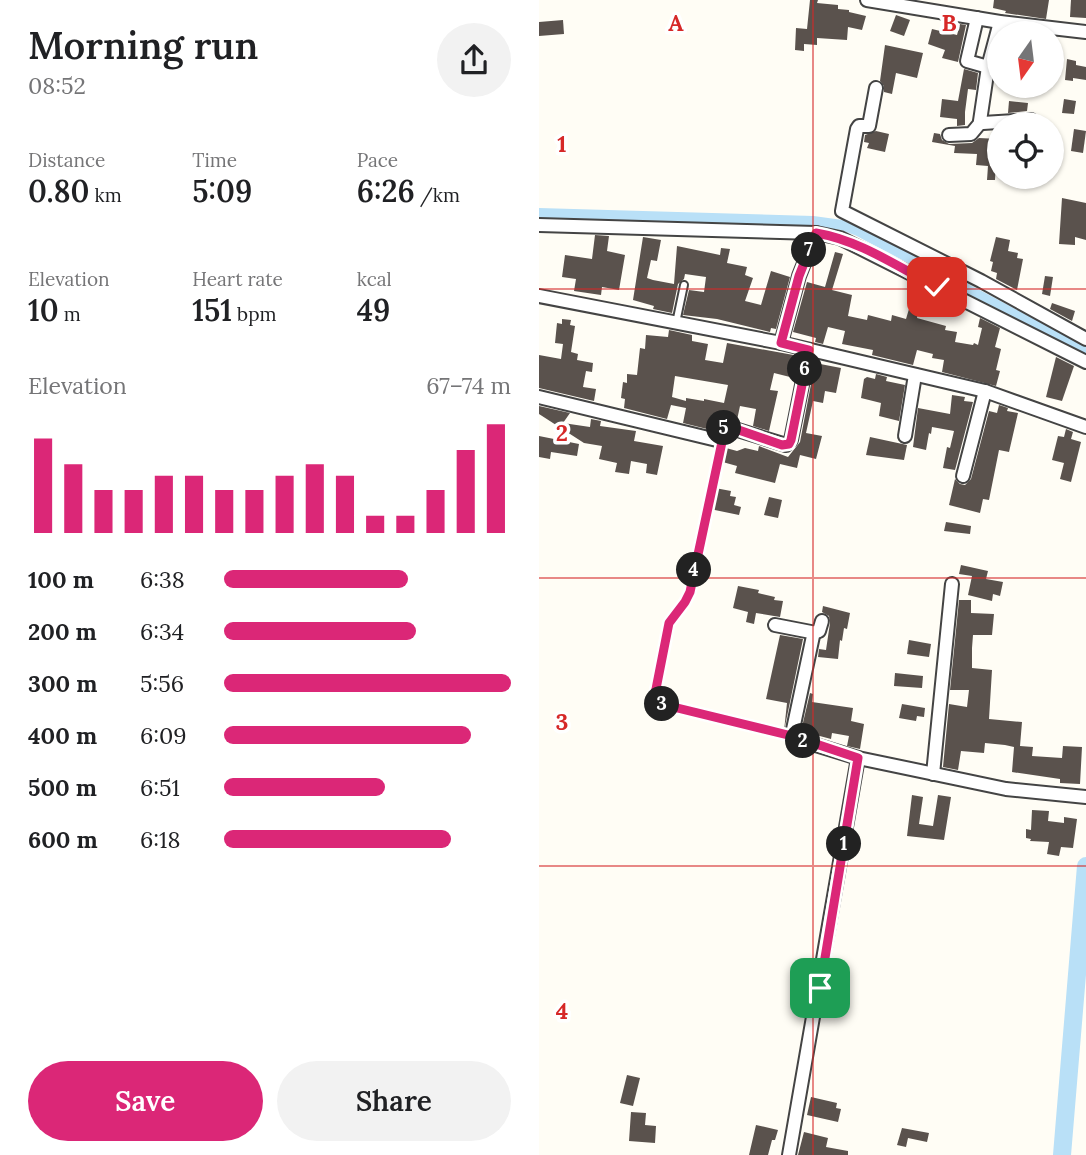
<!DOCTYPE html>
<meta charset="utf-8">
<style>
body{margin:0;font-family:Lora,serif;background:#f2f2f2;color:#202124;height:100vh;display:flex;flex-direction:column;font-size:26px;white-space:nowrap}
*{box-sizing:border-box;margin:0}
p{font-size:23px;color:#757577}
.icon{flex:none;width:38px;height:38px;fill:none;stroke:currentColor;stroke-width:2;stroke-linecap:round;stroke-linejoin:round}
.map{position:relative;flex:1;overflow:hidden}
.panel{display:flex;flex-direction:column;background:#fff;width:539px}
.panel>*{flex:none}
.needle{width:46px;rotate:194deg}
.fabs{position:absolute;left:448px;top:21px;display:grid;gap:14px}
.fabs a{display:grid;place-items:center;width:77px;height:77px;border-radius:50%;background:#fff;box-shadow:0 2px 5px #0004;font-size:35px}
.pin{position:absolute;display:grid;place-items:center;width:60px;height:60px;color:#fff;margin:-30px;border-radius:14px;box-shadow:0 4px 10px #0006}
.km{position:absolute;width:35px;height:35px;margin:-18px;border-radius:50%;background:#222;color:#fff;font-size:19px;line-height:35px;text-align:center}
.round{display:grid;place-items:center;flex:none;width:74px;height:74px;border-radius:37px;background:#f2f2f2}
.overview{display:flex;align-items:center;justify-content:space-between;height:119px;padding:0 28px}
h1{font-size:38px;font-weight:600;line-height:52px}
.figures{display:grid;grid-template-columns:repeat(3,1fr);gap:10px;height:119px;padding:7px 28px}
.figures div{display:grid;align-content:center}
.figures b{font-size:30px;font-weight:600}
.figures small{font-size:19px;font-weight:400}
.figures p{font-size:19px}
.chart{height:196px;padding:14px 28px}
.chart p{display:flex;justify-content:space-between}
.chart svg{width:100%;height:126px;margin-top:7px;stroke:#db2777;stroke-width:6}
.button{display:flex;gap:14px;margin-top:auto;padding:14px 28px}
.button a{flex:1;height:80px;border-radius:42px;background:#db2777;color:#fff;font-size:28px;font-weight:600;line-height:80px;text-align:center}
.button a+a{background:#f2f2f2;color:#202124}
ul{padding:0 28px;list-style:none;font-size:23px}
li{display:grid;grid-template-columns:112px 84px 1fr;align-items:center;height:52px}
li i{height:18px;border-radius:9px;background:#db2777}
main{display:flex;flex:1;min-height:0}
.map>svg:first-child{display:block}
</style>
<main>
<section class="panel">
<div class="overview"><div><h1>Morning run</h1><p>08:52</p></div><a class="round"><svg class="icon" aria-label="share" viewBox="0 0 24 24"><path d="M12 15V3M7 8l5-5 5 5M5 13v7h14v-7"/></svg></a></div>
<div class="figures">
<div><p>Distance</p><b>0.80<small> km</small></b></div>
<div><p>Time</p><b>5:09</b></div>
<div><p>Pace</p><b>6:26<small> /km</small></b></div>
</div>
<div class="figures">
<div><p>Elevation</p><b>10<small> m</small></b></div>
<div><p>Heart rate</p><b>151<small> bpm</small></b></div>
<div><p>kcal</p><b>49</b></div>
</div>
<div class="chart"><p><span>Elevation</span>67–74 m</p>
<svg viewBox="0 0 160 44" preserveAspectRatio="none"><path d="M5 44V11M15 44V20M25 44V29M35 44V29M45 44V24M55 44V24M65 44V29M75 44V29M85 44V24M95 44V20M105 44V24M115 44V38M125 44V38M135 44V29M145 44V15M155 44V6"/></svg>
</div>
<ul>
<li><b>100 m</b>6:38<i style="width:64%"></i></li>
<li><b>200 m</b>6:34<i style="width:67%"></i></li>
<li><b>300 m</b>5:56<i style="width:100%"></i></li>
<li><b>400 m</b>6:09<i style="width:86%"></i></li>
<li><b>500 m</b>6:51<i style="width:56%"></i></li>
<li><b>600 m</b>6:18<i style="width:79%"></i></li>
</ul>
<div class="button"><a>Save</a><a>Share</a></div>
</section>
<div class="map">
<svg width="547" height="1155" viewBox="0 0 547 1155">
<rect width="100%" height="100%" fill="#fffdf5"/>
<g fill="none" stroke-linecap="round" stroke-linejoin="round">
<path stroke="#b9e0f7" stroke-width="10" d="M0,213L274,221L303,225L319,231L547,352"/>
<path stroke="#b9e0f7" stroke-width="18" d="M523,1155L547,866"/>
</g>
<g fill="#5a524d" fill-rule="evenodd">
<path d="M271,0H279L278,3L299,5V9L310,10V12L327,16L323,30L309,27L308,40L278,38V45L265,44V51L256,50L257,28L268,29Z"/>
<path d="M455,0H510L507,19L466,13L467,11L454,8Z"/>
<path d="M532,0H547V18L531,17Z"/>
<path d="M357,15L371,20L365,36L351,31Z"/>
<path d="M24,20L25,34L0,36V22Z"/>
<path d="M421,24L427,25L419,62L403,58L406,50L389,44L393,29L418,35Z"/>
<path d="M346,45L384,53L378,78L357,73L353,94L345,92V86L341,81Z"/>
<path d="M528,59L537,61V65L547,67V80L534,78V81L526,80Z"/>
<path d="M425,69L439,73L437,90L429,89L426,112V125L418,126V119L401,117L403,99L419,101Z"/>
<path d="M525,99L537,101L535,114L523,113Z"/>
<path d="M470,101L489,103L488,111L469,113Z"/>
<path d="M535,129L547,131L544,153L532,151Z"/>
<path d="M337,131L350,134L346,152L328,148L330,143L325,142L326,135Z"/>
<path d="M395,133L401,134L403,140L410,144L433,143L440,138L460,139V159H457L456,180H448L449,166L437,165L438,154L415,153L416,146L393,142Z"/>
<path d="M523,198L547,203V240L536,237V245L520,244Z"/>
<path d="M56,235L70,236L68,251L86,255L80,290L63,287L62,295L35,291L37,279L23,277L26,255L53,259Z"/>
<path d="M104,237L122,240L118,261L112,260L108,278L114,280L135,284L138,246L181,255L182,248L191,249L188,263L208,267L206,275L214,278L206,301L222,305L232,271L251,277L237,329L232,328L231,332L178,319L144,315L150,290L165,292L167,277L146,274L145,279L139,284L133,313L114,309L115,306L94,300Z"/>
<path d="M457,237L471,240L469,251L479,253L478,258L484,259L478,290L457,279L458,273L452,271L454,262L451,261Z"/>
<path d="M296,252L304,254L293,290L313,295L309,316L328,320L329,315L352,321L353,315L367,319L370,309L379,312L378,318L407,326L406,330L418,332L416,342L434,345L435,343L439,345L443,328L439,327L441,318L461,328L456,347L462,349L457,370L461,371L457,386L403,372L405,360L393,358L394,354L378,350L374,365L333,355L334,350L303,344L306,331L289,327L284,344L276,342L277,338L254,332L268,282L286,287Z"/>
<path d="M506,276L514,277L511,296L503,294Z"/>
<path d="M513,303L536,311L533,321L511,309Z"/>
<path d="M23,319L32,320L31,325L36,326L32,352L39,354L38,360L54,363L53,372L47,371L44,387L57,389L55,401L0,388V355L22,359L24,344L16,343L18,323L23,324Z"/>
<path d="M130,330L153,335V341L169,344L166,360L184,363L188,343L260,356L255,378L235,373L231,390L239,391L230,431L214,426L217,409L201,406L198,420L176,415L172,430L144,423L147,408L132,405L128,419L85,408L86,399L82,398L84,382L88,383V374L98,375L101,348L106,349L107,335L129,337ZM136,376L189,385L185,403L165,399V401L147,398V401L133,397Z"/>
<path d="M517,357L535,366L523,401L507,397Z"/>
<path d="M276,363L302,368L297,393L286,391L284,403L274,401L267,433L283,436L277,459L261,455L258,468L241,464L236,483L196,473L198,466L180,461L183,450L187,448L198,451L206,448L219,451L220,446L249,457L261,442Z"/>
<path d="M337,374L348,377L347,381L366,385L360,421L340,416L342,403L322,398L325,379L328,377L336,379Z"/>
<path d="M413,395L426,397L425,401L434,402L416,470L404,468L408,447L411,448L415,431L393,427L392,434L390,433L387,450L374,447L379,408L411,414Z"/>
<path d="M460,405L469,408L468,411L479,413L470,452L460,450L450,500L444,499L441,513L410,505L416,479L421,484L426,485L432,479L450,411L458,413Z"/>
<path d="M0,406L31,413L24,423L51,427L52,419L62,421L61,426L97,431L95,441L124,446L118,475L107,473L108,464L92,461L90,474L76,472L78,463L60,459L63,446L45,443L0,414Z"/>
<path d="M527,429L534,432L532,439L542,442L532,482L521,479L525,463L513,460L519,436L525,437Z"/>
<path d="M0,436L40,444L38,456L12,452L11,459L0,457Z"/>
<path d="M331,437L368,445L365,460L327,455Z"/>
<path d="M176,488L192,491L191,496L197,497L195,505L202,507L200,515L171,509Z"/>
<path d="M230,497L243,500L239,518L225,515Z"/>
<path d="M407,522L432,526L431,534L405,531Z"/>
<path d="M422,565L449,571L447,579L464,582L461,596L454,594L453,601L429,595L433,576L420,574Z"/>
<path d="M199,586L220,590L219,593L236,597L235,600L244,601L241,617L217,613L215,624L207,622L209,612L194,608Z"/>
<path d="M420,600H432V613L455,614L453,635H434L433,648V668L453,670L450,719L483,722L481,746L494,747L493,756L523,758L524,746L543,747L541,784L521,783V779L473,772L475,747L466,745L446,743L445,753L422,751L419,770L404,767L410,704L428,707L430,690H411Z"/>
<path d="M284,606L311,613L308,629L305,628L303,641L301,640L299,659L279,657L280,649L287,650L291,623L290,616L283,612Z"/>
<path d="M241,635L264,639L245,731L248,703L227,699Z"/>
<path d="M370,640L392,644L390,657L368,654Z"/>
<path d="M356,673L384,676L383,688L355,686Z"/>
<path d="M271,693L274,694L273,702L314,708L312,721L325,724L321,749L308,746L310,736L293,733L292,739L262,731Z"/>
<path d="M363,704L386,708L385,717L378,716L377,721L360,718Z"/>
<path d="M373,795L384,797L380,824L394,826L399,795L412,797L405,840L368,836Z"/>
<path d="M493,810L510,811L509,821L525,823V817L538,819L534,848L522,847L520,856L508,854L510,842L491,841L492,839L487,838V829L492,830Z"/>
<path d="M88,1075L101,1078L94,1106L81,1103Z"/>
<path d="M272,1097L298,1103L297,1108L302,1109L299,1122L268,1115Z"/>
<path d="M92,1112L107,1113L106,1125L117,1126L116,1143L90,1141Z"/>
<path d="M217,1125L239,1130L236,1140H233L229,1155H210Z"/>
<path d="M363,1128L390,1133L388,1142L369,1138L367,1147L358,1145Z"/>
<path d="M265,1132L289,1138L287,1147L309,1151V1155H259Z"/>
</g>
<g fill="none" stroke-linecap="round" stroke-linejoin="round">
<g stroke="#444" stroke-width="10">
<path id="lane" d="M137,323L145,285"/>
</g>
<g stroke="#444" stroke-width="16">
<g id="street">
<path d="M328,0L461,22L547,32"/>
<path d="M438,18L428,61L449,67"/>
<path d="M461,22L449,67L441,121L444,123L492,120"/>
<path d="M337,88L330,126H320L318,129L303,211L442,281L547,339"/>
<path d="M410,135L432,134L442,122"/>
<path d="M0,225L277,233L301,238L547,362"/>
<path d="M0,296L242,343L446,391L547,427"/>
<path d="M242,343L260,276L277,233"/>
<path d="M0,397L182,441L186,428L189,427L247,445L252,440L270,350"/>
<path d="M366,436L376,375"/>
<path d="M424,476L446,391"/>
<path d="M236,625L272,632L274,636L253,734L254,738L319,758L467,789L547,797"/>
<path d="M274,633L280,631L283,621"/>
<path d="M394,774L413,584"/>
<path d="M250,1155L319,758"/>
</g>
</g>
<path stroke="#333" stroke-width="2" stroke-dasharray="7 3.5" stroke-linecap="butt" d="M180,452L151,592L146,602L129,623L116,693L118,700L123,704L243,734"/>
<use href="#lane" stroke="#fff" stroke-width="6"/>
<use href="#street" stroke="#fff" stroke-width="12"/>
</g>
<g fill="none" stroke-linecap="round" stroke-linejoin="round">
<g stroke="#fff" stroke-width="14">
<path id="route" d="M281,988L319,758L253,736L122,704L118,700L116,694L130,623L146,602L151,592L186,428L191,427L243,445L250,444L252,440L270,350L242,343L260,276L277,233C320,240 359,267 398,287"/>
</g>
<use href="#route" stroke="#db2777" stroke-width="9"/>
</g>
<path fill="none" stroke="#d62828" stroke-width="2" stroke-opacity="0.55" d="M274,0V1155M0,289H547M0,578H547M0,866H547"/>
<g font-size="23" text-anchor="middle" font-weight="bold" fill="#d62828" stroke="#fff" stroke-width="7" stroke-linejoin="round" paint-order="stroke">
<text x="137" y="31">A</text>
<text x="410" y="31">B</text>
<text x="23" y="152">1</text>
<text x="23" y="441">2</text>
<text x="23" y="730">3</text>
<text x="23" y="1019">4</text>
</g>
</svg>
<div class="fabs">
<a><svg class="needle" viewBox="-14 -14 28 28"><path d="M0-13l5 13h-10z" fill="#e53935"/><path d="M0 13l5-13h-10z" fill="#757577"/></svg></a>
<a><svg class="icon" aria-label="locate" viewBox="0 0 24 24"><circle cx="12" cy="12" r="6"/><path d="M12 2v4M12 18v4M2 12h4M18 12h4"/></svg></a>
</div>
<div class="pin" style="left:281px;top:988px;background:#1e9e55"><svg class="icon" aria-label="arrive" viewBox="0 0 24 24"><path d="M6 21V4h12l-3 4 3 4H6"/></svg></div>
<div class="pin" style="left:398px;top:287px;background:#d93025"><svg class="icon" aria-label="check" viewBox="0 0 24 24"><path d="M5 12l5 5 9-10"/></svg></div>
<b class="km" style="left:305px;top:844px">1</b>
<b class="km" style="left:264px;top:741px">2</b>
<b class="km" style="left:123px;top:704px">3</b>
<b class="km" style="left:155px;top:570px">4</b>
<b class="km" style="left:185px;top:428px">5</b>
<b class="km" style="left:266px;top:369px">6</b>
<b class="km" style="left:270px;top:250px">7</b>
</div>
</main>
